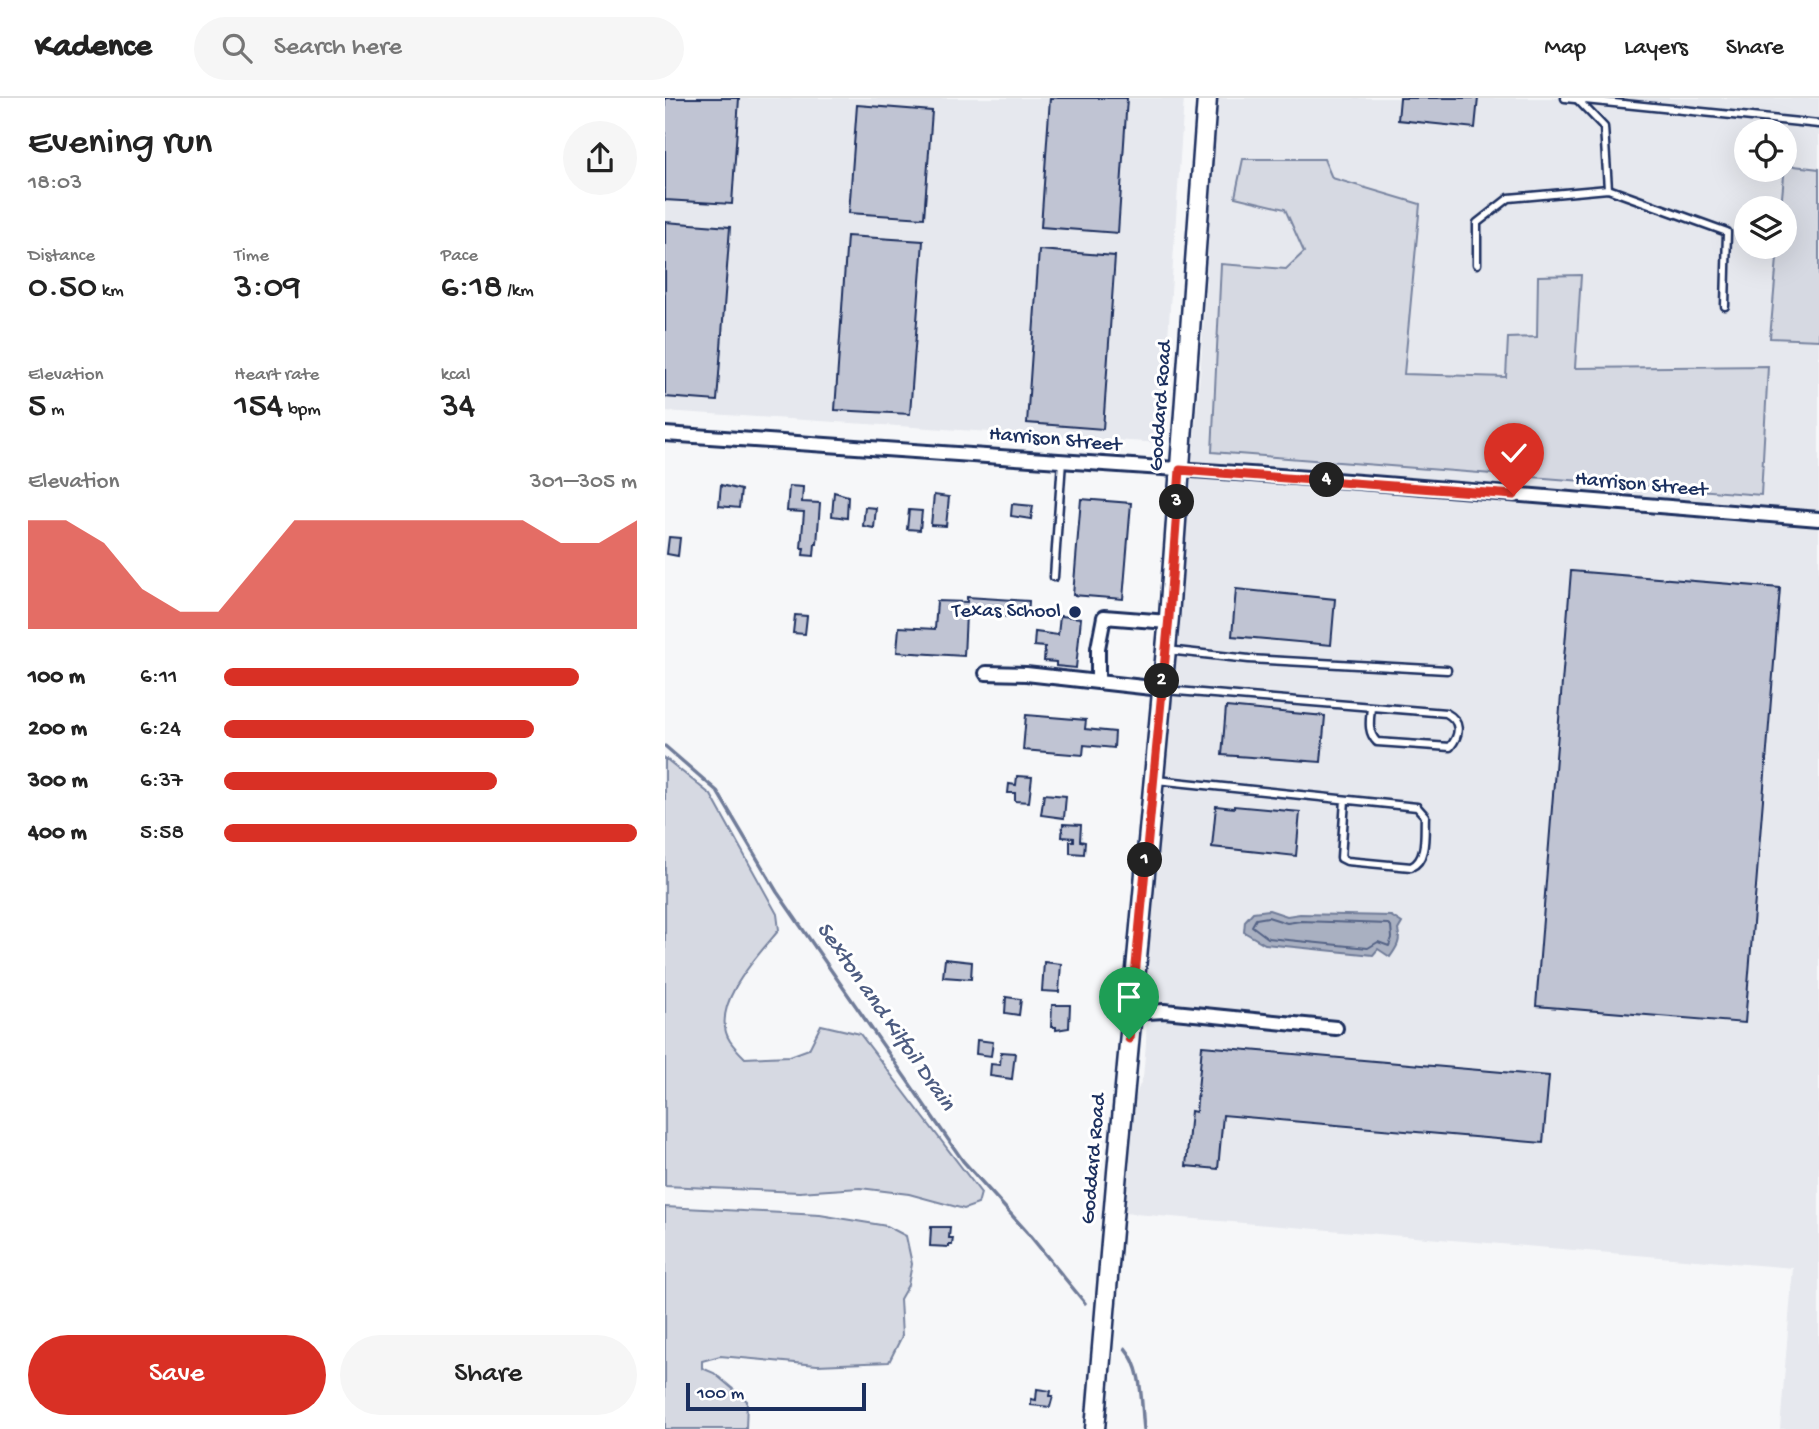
<!DOCTYPE html>
<meta charset="utf-8">
<style>
body{margin:0;font-family:"Gochi Hand",sans-serif;background:#f6f6f6;color:#222;height:100vh;display:flex;flex-direction:column;font-size:26px;white-space:nowrap}
*{box-sizing:border-box;margin:0}
p{font-size:23px;color:#767676}
.icon{flex:none;width:38px;height:38px;fill:none;stroke:currentColor;stroke-width:2;stroke-linecap:round;stroke-linejoin:round}
.map{position:relative;flex:1;overflow:hidden}
.side{display:flex;flex-direction:column;background:#fff;width:665px}
.side>*{flex:none}
.tools{position:absolute;left:1069px;top:21px;display:grid;gap:14px}
.tools a{display:grid;place-items:center;width:63px;height:63px;border-radius:50%;background:#fff;box-shadow:0 7px 28px #0002;font-size:35px}
.scale{position:absolute;left:21px;bottom:18px;width:180px;box-sizing:border-box;padding-left:7px;border:4px solid #1b2f5e;border-top:0;font-size:19px;line-height:24px;white-space:nowrap;color:#1b2f5e;-webkit-text-stroke:5px #fff;paint-order:stroke}
.pin{position:absolute;display:grid;place-items:center;width:60px;height:60px;color:#fff;margin:-72px -30px;border-radius:50% 50% 50% 0;rotate:-45deg;box-shadow:0 0 7px #0007}
.pin .icon{rotate:45deg}
.km{position:absolute;width:35px;height:35px;margin:-18px;border-radius:50%;background:#222;color:#fff;font-size:19px;line-height:35px;text-align:center}
.round{display:grid;place-items:center;flex:none;width:74px;height:74px;border-radius:37px;background:#f6f6f6}
.overview{display:flex;align-items:center;justify-content:space-between;height:119px;padding:0 28px}
h1{font-size:38px;font-weight:600;line-height:52px}
.figures{display:grid;grid-template-columns:repeat(3,1fr);gap:10px;height:119px;padding:7px 28px}
.figures div{display:grid;align-content:center}
.figures b{font-size:35px;font-weight:600}
.figures small{font-size:19px;font-weight:400}
.figures p{font-size:19px}
.chart{height:196px;padding:14px 28px}
.chart p{display:flex;justify-content:space-between}
.chart svg{width:100%;height:126px;margin-top:7px;fill:#d93025;opacity:.7}
.action{display:flex;gap:14px;margin-top:auto;padding:14px 28px}
.action a{flex:1;height:80px;border-radius:42px;background:#d93025;color:#fff;font-size:28px;font-weight:600;line-height:80px;text-align:center}
.action a+a{background:#f6f6f6;color:#222}
ul{padding:0 28px;list-style:none;font-size:23px}
li{display:grid;grid-template-columns:112px 84px 1fr;align-items:center;height:52px}
li i{height:18px;border-radius:9px;background:#d93025}
header{display:flex;align-items:center;gap:42px;box-sizing:border-box;height:98px;padding:0 35px;background:#fff;border-bottom:2px solid #e0e0e0}
header strong{font-size:33px}
nav{display:flex;gap:38px;margin-inline-start:auto;font-size:24px}
.search{width:490px;height:63px;background:#f6f6f6;display:flex;align-items:center;gap:18px;box-sizing:border-box;padding:0 24px;border-radius:38px;color:#767676;font-size:26px}
main{display:flex;flex:1;min-height:0}
.map>svg:first-child{display:block}
</style>
<header>
<strong>Kadence</strong>
<div class="search"><svg class="icon" aria-label="search" viewBox="0 0 24 24"><circle cx="10" cy="10" r="6"/><path d="M15 15l6 6"/></svg>Search here</div>
<nav><a>Map</a><a>Layers</a><a>Share</a></nav>
</header>
<main>
<section class="side">
<div class="overview"><div><h1>Evening run</h1><p>18:03</p></div><a class="round"><svg class="icon" aria-label="share" viewBox="0 0 24 24"><path d="M12 15V3M7 8l5-5 5 5M5 13v7h14v-7"/></svg></a></div>
<div class="figures">
<div><p>Distance</p><b>0.50<small> km</small></b></div>
<div><p>Time</p><b>3:09</b></div>
<div><p>Pace</p><b>6:18<small> /km</small></b></div>
</div>
<div class="figures">
<div><p>Elevation</p><b>5<small> m</small></b></div>
<div><p>Heart rate</p><b>154<small> bpm</small></b></div>
<div><p>kcal</p><b>34</b></div>
</div>
<div class="chart"><p><span>Elevation</span>301–305 m</p>
<svg viewBox="0 0 160 44" preserveAspectRatio="none"><path d="M0 44V6L10 6L20 14L30 30L40 38L50 38L60 22L70 6L80 6L90 6L100 6L110 6L120 6L130 6L140 14L150 14L160 6V44z"/></svg>
</div>
<ul>
<li><b>100 m</b>6:11<i style="width:86%"></i></li>
<li><b>200 m</b>6:24<i style="width:75%"></i></li>
<li><b>300 m</b>6:37<i style="width:66%"></i></li>
<li><b>400 m</b>5:58<i style="width:100%"></i></li>
</ul>
<div class="action"><a>Save</a><a>Share</a></div>
</section>
<div class="map">
<svg width="1154" height="1331" viewBox="0 0 1154 1331">
<rect width="100%" height="100%" fill="#f6f7f9"/>
<filter id="ink" filterUnits="userSpaceOnUse"><feTurbulence type="fractalNoise" baseFrequency=".0143" numOctaves="2"/><feDisplacementMap in="SourceGraphic" scale="14" xChannelSelector="R" yChannelSelector="G"/><feConvolveMatrix kernelMatrix="1 2 1 2 8 2 1 2 1" color-interpolation-filters="sRGB"/></filter>
<g filter="url(#ink)">
<g fill="#e6e8ee" fill-rule="evenodd">
<path d="M0,0H519L496,345L0,313Z"/>
<path d="M552,0H1154V1331H1115L1128,1170L458,1115L468,1004L478,979L481,945L483,862L536,264ZM1082,33H1120V72H1082ZM1082,110H1120V149H1082Z"/>
</g>
<g fill="#d6d9e2" stroke="#7884a0" stroke-width="2">
<path d="M578,61H659L667,80L755,106L739,276L841,279L843,240L872,239L873,178L916,177L910,270L1103,268L1096,397L547,354L556,166L621,171L639,154L620,111L570,99Z"/>
<path d="M1120,67L1154,71V242L1105,240L1113,149H1120V110H1116Z"/>
<path d="M0,660L46,697L112,816L114,832C93,857 43,909 65,943C69,949 75,955 80,960L125,958L144,951L156,927L195,936L316,1095L313,1106L299,1111L244,1096L195,1090L134,1094L0,1088Z"/>
<path d="M0,1109L155,1117L222,1128L241,1138L247,1166L243,1187L235,1201L237,1238L224,1264L152,1267L55,1258L37,1263V1270L49,1275L82,1303L81,1331H0Z"/>
</g>
<path fill="#a9b0c1" stroke="#707c99" stroke-width="2" d="M604,812L622,818L635,816L726,818L737,825L733,832C736,843 732,849 725,859L713,851L708,857L600,846L579,834L580,823L588,814Z"/>
<g fill="none" stroke-linecap="round" stroke-linejoin="round">
<path stroke="#546386" stroke-width="2" d="M603,819L622,825L636,823L723,826L726,828L727,840L724,848L713,844L703,850L603,840L587,828L591,821Z"/>
<g stroke="#707c99" stroke-width="3.5">
<path d="M0,648L52,693L112,794L298,1063L362,1134L420,1205"/>
<path d="M460,1250C478,1271 476,1305 479,1331"/>
</g>
</g>
<g fill="#c0c4d3" stroke="#1b2f5e" stroke-width="2">
<path d="M0,0H74L67,106L0,102Z"/>
<path d="M385,0H462L453,135L376,129Z"/>
<path d="M735,0H813L810,30L733,22Z"/>
<path d="M192,7L267,13L259,120L184,115Z"/>
<path d="M0,124L65,129L52,303L0,299Z"/>
<path d="M182,138L258,143L245,316L170,312Z"/>
<path d="M374,152L450,158L438,331L362,325Z"/>
<path d="M56,387L76,392L74,410L54,408Z"/>
<path d="M124,388L138,389L137,404L155,405L152,446H150L149,458L138,457L139,450H136L139,414L122,413Z"/>
<path d="M169,394L183,398L182,420L167,418Z"/>
<path d="M269,397L284,399L281,428L266,427Z"/>
<path d="M416,401L466,405L458,501L408,497Z"/>
<path d="M347,406L368,408L366,421L346,418Z"/>
<path d="M200,409L211,410L209,430L198,428Z"/>
<path d="M244,412L257,413L255,432L242,431Z"/>
<path d="M4,439L15,440L13,458L2,456Z"/>
<path d="M906,473L1115,490L1080,925L871,908Z"/>
<path d="M571,491L670,501L666,547L567,538Z"/>
<path d="M302,499L364,503L363,520L301,516L299,558L232,554L234,529L270,531L272,503L302,504Z"/>
<path d="M130,517L142,518L140,536L128,535Z"/>
<path d="M395,518L416,520L411,570L391,568V564L379,563L380,549L369,548L370,534L393,537Z"/>
<path d="M561,609L660,618L656,664L557,657Z"/>
<path d="M361,617L421,622L420,631L450,634L449,650L419,647L418,657L358,652Z"/>
<path d="M352,678L367,679L364,704L350,703V695H343L344,686L351,687Z"/>
<path d="M379,696L401,698L399,720L376,717Z"/>
<path d="M551,708L569,710V708L635,714L631,758L547,749Z"/>
<path d="M398,726L416,727L415,743L420,744L419,756L405,755V743H409V740L397,739Z"/>
<path d="M280,861L307,864L306,881L278,879Z"/>
<path d="M379,864L396,866L394,894L377,893Z"/>
<path d="M341,899L356,901L354,917L340,915Z"/>
<path d="M387,907H405L404,930L391,932V929H386Z"/>
<path d="M312,942L328,944L326,958L311,956Z"/>
<path d="M537,948L884,978L878,1045L558,1017L553,1071L521,1068L526,1013L531,1014Z"/>
<path d="M336,954L350,955L347,981L325,978L326,966L335,967Z"/>
<path d="M266,1129H285L284,1140H288L287,1147H284V1149L265,1148Z"/>
<path d="M372,1291L386,1293L385,1298H388L385,1309L366,1307V1301L371,1302Z"/>
</g>
<g fill="none" stroke-linecap="round" stroke-linejoin="round">
<g stroke="#1b2f5e" stroke-width="11">
<g id="service">
<path d="M900,0L1154,26"/>
<path d="M911,0L939,29L943,91"/>
<path d="M812,166V125L844,100L943,91L1062,134L1060,208"/>
<path d="M389,479L397,363"/>
<path d="M502,552L584,561L782,572"/>
<path d="M500,592L781,615C796,623 796,636 785,649L712,644C702,634 705,622 706,609"/>
<path d="M491,682L752,709L760,718C759,734 763,762 746,769L682,763L676,760L680,702"/>
</g>
</g>
<g stroke="#1b2f5e" stroke-width="18">
<g id="minor">
<path d="M0,336L658,381L1154,421"/>
<path d="M321,575L361,576L496,591"/>
<path d="M433,583V550L439,519L503,524"/>
<path d="M466,915L499,913L671,930"/>
</g>
</g>
<g stroke="#1b2f5e" stroke-width="23">
<path id="secondary" d="M430,1331L452,1074L504,519L542,0"/>
</g>
<use href="#service" stroke="#fff" stroke-width="6"/>
<use href="#minor" stroke="#fff" stroke-width="12"/>
<use href="#secondary" stroke="#fff" stroke-width="18"/>
</g>
</g>
<g fill="none" stroke-linecap="round" stroke-linejoin="round" filter="url(#ink)">
<g stroke="#fff" stroke-width="14">
<path id="route" d="M464,941L504,519L515,372L849,397"/>
</g>
<use href="#route" stroke="#d93025" stroke-width="9"/>
</g>
<circle fill="#1b2f5e" stroke="#fff" stroke-width="2.5" cx="410" cy="514" r="7"/>
<g text-anchor="middle" dominant-baseline="central" stroke-width="6" stroke-linejoin="round" paint-order="stroke">
<g font-size="21" fill="#1b2f5e" stroke="#fff">
<text transform="translate(497 308) rotate(-86)">Goddard Road</text>
<text transform="translate(390 343) rotate(5)">Harrison Street</text>
<text transform="translate(976 388) rotate(5)">Harrison Street</text>
<text transform="translate(430 1061) rotate(-85)">Goddard Road</text>
</g>
<g font-size="21" fill="#1b2f5e" stroke="#fff" text-anchor="end">
<text x="396" y="514">Texas School</text>
</g>
<g font-size="23" font-style="italic" fill="#4d5c81" stroke="#fff">
<text transform="translate(220 919) rotate(55)">Sexton and Kilfoil Drain</text>
</g>
</g>
</svg>
<div class="tools">
<a><svg class="icon" aria-label="locate" viewBox="0 0 24 24"><circle cx="12" cy="12" r="6"/><path d="M12 2v4M12 18v4M2 12h4M18 12h4"/></svg></a>
<a><svg class="icon" aria-label="layers" viewBox="0 0 24 24"><path d="M12 4l9 5-9 5-9-5zM3 14l9 5 9-5"/></svg></a>
</div>
<div class="scale">100 m</div>
<div class="pin" style="left:464px;top:941px;background:#1e9e55"><svg class="icon" aria-label="arrive" viewBox="0 0 24 24"><path d="M6 21V4h12l-3 4 3 4H6"/></svg></div>
<div class="pin" style="left:849px;top:397px;background:#d93025"><svg class="icon" aria-label="check" viewBox="0 0 24 24"><path d="M5 12l5 5 9-10"/></svg></div>
<b class="km" style="left:480px;top:762px">1</b>
<b class="km" style="left:497px;top:583px">2</b>
<b class="km" style="left:512px;top:404px">3</b>
<b class="km" style="left:662px;top:382px">4</b>
</div>
</main>
